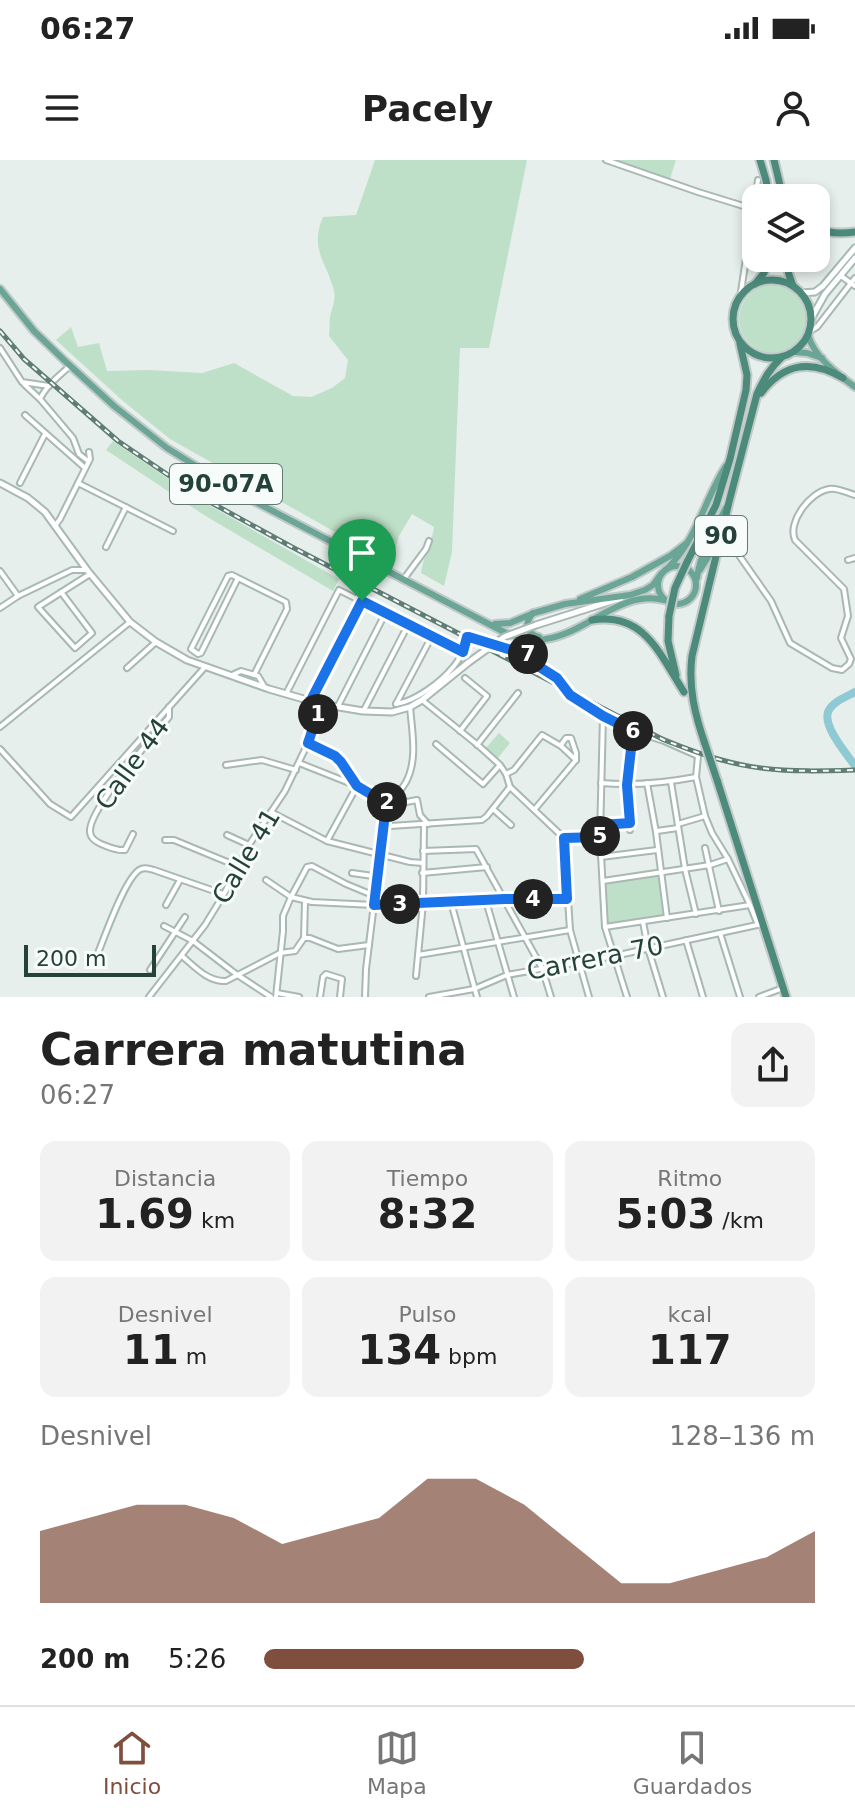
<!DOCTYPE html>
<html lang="es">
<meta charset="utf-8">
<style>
body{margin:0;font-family:"DejaVu Sans",sans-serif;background:#f2f2f2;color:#222;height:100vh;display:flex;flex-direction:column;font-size:30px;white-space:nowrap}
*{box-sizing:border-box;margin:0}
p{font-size:26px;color:#767676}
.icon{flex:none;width:44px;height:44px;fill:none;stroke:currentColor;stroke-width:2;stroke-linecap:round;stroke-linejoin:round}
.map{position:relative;height:837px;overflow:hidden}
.side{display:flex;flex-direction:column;background:#fff;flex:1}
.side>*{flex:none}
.buttons{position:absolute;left:742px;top:24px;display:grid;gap:16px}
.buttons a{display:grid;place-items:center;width:88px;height:88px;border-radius:16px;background:#fff;box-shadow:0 4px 12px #0003;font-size:40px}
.scale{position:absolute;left:24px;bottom:20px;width:132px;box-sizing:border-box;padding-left:8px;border:4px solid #24423a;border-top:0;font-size:22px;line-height:28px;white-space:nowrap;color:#24423a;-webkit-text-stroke:6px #f7fbf9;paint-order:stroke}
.pin{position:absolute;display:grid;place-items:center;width:68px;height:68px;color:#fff;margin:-82px -34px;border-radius:50% 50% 50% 0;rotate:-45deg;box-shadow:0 0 8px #0007}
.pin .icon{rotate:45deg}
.km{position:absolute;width:40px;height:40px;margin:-20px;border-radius:50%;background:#222;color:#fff;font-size:22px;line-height:40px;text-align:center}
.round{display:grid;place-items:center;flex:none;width:84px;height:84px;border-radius:16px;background:#f2f2f2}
.head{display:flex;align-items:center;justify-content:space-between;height:136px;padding:0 40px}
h1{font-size:44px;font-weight:600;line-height:60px}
.metrics{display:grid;grid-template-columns:repeat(3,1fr);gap:12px;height:136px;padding:8px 40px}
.metrics div{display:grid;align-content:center;border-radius:16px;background:#f2f2f2;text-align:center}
.metrics b{font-size:40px;font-weight:600}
.metrics small{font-size:22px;font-weight:400}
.metrics p{font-size:22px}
.chart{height:224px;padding:16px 40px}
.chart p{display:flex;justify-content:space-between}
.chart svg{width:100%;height:144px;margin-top:8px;fill:#804e3d;opacity:.7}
ul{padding:0 40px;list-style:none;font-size:26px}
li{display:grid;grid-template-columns:128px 96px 1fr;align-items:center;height:60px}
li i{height:20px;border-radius:10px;background:#804e3d}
.status{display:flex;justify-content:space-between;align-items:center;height:56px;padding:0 40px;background:#fff;direction:ltr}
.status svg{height:22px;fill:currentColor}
header{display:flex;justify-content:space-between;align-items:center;height:104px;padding:0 40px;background:#fff;font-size:36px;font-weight:600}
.dock{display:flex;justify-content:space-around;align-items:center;height:112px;border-top:2px solid #e0e0e0;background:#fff;font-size:22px;color:#767676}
.dock a{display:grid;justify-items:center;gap:4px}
.dock .active{color:#804e3d}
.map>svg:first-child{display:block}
</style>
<div class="status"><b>06:27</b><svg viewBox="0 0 49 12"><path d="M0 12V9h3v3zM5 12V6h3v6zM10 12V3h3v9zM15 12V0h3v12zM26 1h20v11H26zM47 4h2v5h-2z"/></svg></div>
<header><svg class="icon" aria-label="menu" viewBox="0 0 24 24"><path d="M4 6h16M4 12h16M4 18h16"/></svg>Pacely<svg class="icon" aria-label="person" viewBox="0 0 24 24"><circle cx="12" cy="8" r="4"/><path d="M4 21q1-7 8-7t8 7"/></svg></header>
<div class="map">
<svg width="855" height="837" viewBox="0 0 855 837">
<rect width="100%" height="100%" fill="#e6efeb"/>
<g fill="#bfe0c8">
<path d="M375,0H527L489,188H460L452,392L444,426L421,413C423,397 432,383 434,367L412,354L399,376L392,400L351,381L170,279L123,241L56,180L71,167L78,187L99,183L107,211L149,210L202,213L234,203L293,236L311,237L332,228L345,218L348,200L329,176C330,170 329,163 330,157C332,147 336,141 334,131C327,102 309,90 323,57L356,55Z"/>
<path d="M617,0H676L670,19Z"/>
<circle cx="773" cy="159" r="34"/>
<path d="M113,281L193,336L339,419L333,431L204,355L106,290Z"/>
<path d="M499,573L510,583L497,599L485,589Z"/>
<path d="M659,715L664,757L608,766L606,723Z"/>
</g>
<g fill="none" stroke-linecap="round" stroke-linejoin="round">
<path stroke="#8ec9d4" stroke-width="8" d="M855,532C846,537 832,542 828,552C823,567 847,594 855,606"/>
<g stroke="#a8b8b2" stroke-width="8">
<g id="minor">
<path d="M606,0L698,32L753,49"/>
<path d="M841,116L855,126"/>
<path d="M740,138L758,20"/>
<path d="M810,171L817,167L855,118"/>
<path d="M0,188L22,222L49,226"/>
<path d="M70,206C59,216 46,226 40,239L73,278L79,294L88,301"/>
<path d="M24,224L40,239"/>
<path d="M25,255L85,308"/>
<path d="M20,323L45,274"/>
<path d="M78,323L173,371"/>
<path d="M55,366L60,359L90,299L89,292"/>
<path d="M722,371L771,441L790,483L832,508L842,510L849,504L851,499L841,478L848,456L844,429L795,380C787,362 810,332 829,329C837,327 847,333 855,335"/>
<path d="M106,387L126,347"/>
<path d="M848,400L855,398"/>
<path d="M0,411L18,436"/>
<path d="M238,418L201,493L198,494L191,489L228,416L232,415L286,442L287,449L254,515"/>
<path d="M403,420L426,389L429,381"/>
<path d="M61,432L92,473L75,488L38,447L90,414"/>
<path d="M0,448L18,436L72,410H87"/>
<path d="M127,508L156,482"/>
<path d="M232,515L241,511L258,516L264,526"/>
<path d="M286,534L339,430L463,492"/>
<path d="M311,540L362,441"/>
<path d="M422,540L479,586L500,605L506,614L510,627L564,678L570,770L589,837"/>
<path d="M396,544C416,541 441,522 454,506C461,498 464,488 467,477C477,477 483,482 492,485C503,489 515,491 526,491C537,510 548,508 560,521C566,528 570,534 578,540L633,571L664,581L698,596L696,617L705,656L712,673L728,699L750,745L758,765"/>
<path d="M396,544L432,476"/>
<path d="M338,546L386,452"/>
<path d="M364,550L409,463"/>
<path d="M603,556L600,677L605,767L627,837"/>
<path d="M0,567L130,462"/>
<path d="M460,571L487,536L465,518"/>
<path d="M308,583L335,596L357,626L327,681"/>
<path d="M436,584L483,624L499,606"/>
<path d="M477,585L518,533"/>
<path d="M561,585L566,578H571L576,593V600"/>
<path d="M0,589L50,644L71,657L205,507"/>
<path d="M299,603L357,626L379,639L390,642"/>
<path d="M226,605L262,600L296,610"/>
<path d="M506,614L514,610L542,575L561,586L576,600"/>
<path d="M671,622L685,709L696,754"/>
<path d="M601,623C633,626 664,623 696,617"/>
<path d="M647,623L656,672L667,758"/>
<path d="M401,643L417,640L420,655L428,664"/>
<path d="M493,649L511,665"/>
<path d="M535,649L576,600"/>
<path d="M271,652L327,681L410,702L423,703"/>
<path d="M678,664L705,656"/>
<path d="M424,665L423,743L418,795L570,770"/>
<path d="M600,665L630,663"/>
<path d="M390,666L482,660L487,656L510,627"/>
<path d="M630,670L627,625L633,571"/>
<path d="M657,671L678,668"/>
<path d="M133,674L125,690C116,691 109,687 101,684C95,681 90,678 90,671C89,649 153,577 169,557V547"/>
<path d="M227,675L249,685"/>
<path d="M564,678L600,677"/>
<path d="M165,680H174L237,706"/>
<path d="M705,688L719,751"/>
<path d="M423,691L476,689L542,808L551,837"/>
<path d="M601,697L657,690"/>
<path d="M352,713L373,716L377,720"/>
<path d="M422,713L487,707"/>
<path d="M266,720L291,737L312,742L374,745L505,739H567"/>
<path d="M603,721L710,705L728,699"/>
<path d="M486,741L514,837"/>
<path d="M451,742L477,837"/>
<path d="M166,745L180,720"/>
<path d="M643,762L648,788L663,837"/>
<path d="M164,766L193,781L236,814L271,837"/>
<path d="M605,767L750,745"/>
<path d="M720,773L740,837"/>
<path d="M304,778L305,741"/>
<path d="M686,780L703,837"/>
<path d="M98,793C105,776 126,715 141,709C146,707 149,709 154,710L223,734"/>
<path d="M182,796C195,807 208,822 226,821L280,793L295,791L304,778H310L338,789L369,785"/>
<path d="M150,810L185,757"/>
<path d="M416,816L418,795"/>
<path d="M277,833L299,837"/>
<path d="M149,837L205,765L224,734L249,685L285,631L308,583L321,544"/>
<path d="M276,837L283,771V756L291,737L307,707L312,706L346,724L375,736"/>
<path d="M320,837L323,817L326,814L342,819L340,837"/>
<path d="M365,837L366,809L385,654C390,642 399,634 406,622C418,600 412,571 410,547"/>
<path d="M429,837L474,829L507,815L614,796L757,765"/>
<path d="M759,837L783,828"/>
</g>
</g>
<g stroke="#a8b8b2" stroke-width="9">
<g id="tertiary">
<path d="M0,323L28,338L45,352L87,410L130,462L156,482L187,500L269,529L321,544L363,551L392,552L410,547L422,540L469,502"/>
<path d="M536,465L621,438"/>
</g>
</g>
<g stroke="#a4bbb3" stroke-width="9">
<g id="secondary">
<path d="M801,133L815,132L823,126L855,88"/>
<path d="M811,159L825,134L855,98"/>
</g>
</g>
<g stroke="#c2cac8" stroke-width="10">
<g id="primary">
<path d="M0,129L34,171L65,201L114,246L167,288L244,336L506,473C516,477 525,480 536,480C582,480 618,428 664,440"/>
<path d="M808,175C814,197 837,214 855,227"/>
<path d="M794,192L807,193L822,198"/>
<circle cx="677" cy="425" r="19"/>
<path d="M667,409C698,378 704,340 726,306"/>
<path d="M700,410L710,394L718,389"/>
<path d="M697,418C700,393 714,370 726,348"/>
<path d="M580,439L632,417L670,396L687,383"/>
<path d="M533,453C524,463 526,474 539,477"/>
<path d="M495,464L510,463L534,453L565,444L630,435L645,430L653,425L661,414"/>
</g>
</g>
<g stroke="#c2cac8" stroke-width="11">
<g id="trunk">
<path d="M760,0L766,20L769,38"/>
<path d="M774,0L783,38"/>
<path d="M816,68C829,74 841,74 855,72"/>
<path d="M786,98L789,115L793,126"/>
<circle cx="772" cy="159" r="39"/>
<path d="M755,124L764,113L768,98"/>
<path d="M761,233C784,203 811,199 843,218"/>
<path d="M687,402L716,345L730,299L746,230L747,215L740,184"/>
<path d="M669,456L668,481L676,515"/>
<path d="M592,460C645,452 660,495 684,532"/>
<path d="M705,584C695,555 688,527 692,496L729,342L757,234C764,219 770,208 782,197"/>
<path d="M717,620L786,837"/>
</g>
</g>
<use href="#minor" stroke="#fff" stroke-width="4"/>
<use href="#tertiary" stroke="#fff" stroke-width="5"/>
<use href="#secondary" stroke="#fff" stroke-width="5"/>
<use href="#primary" stroke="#6aa596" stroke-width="6"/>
<use href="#trunk" stroke="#4c8a7c" stroke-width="7"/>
<g stroke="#5f7d75" stroke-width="5">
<path id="rail" d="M0,171L24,199L118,281L199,336L292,387L664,580C695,592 727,604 761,608C792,612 823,611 855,610"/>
</g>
<use href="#rail" stroke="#f7fbf9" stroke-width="2" stroke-dasharray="6" stroke-linecap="butt"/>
<g stroke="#a8b8b2" stroke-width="9" stroke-linecap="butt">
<path id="tertiary-bridge" d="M469,502L504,477L536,465"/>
</g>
<g stroke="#c2cac8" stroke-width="11" stroke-linecap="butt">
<g id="trunk-bridge">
<path d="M669,456L675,428L687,402"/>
<path d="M705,584L717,620"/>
</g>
</g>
<use href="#tertiary-bridge" stroke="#fff" stroke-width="5"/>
<use href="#trunk-bridge" stroke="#4c8a7c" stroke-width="7"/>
</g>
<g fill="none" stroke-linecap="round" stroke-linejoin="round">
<g stroke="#fff" stroke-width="16">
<path id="route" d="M362,441L463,492L467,477H469L508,489L526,491L538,506L557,518L570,535L603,556L633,571L627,625L630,663L600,665V677L564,678L567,739H505L374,745L385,654L390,642L379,639L357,626L341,602L335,596L308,583L321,544L311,540Z"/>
</g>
<use href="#route" stroke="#1a73e8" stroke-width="10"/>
</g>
<g text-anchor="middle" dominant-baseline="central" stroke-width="6" stroke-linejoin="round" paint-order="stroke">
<g fill="#f7fbf9" stroke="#637a73" stroke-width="2">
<rect x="170" y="304" width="112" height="40" rx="6"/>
<rect x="695" y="356" width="52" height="40" rx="6"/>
</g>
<g font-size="24" font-weight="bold" fill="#24423a">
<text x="226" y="324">90-07A</text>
<text x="721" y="376">90</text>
</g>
<g font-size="26" fill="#24423a" stroke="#f7fbf9">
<text transform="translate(132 604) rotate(-54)">Calle 44</text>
<text transform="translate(246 696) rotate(-59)">Calle 41</text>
<text transform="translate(595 798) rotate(-11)">Carrera 70</text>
</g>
</g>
</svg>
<div class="buttons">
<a><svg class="icon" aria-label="layers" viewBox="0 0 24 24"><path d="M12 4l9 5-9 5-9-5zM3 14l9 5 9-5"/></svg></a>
</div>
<div class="scale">200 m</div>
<div class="pin" style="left:362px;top:441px;background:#1e9e55"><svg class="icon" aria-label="arrive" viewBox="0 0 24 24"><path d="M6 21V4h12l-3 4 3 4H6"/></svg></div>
<b class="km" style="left:318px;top:554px">1</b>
<b class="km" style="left:387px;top:642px">2</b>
<b class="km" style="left:400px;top:744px">3</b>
<b class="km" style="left:533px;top:739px">4</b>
<b class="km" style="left:600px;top:676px">5</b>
<b class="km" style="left:633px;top:571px">6</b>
<b class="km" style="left:528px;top:494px">7</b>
</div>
<section class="side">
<div class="head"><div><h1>Carrera matutina</h1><p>06:27</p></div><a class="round"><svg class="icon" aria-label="share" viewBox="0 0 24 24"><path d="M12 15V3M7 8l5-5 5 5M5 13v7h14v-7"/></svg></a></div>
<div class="metrics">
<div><p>Distancia</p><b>1.69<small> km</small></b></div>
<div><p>Tiempo</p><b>8:32</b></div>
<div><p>Ritmo</p><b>5:03<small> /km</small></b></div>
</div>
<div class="metrics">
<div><p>Desnivel</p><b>11<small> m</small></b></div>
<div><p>Pulso</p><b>134<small> bpm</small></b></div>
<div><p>kcal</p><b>117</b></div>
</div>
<div class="chart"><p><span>Desnivel</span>128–136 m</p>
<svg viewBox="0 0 160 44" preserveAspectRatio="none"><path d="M0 44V22L10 18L20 14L30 14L40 18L50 26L60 22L70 18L80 6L90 6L100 14L110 26L120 38L130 38L140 34L150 30L160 22V44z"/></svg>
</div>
<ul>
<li><b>200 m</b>5:26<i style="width:58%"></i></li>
</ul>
</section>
<nav class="dock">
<a class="active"><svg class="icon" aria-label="home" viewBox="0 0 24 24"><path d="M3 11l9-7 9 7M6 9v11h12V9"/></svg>Inicio</a>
<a><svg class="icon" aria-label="map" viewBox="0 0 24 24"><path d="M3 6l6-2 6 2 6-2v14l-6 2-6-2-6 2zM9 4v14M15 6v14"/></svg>Mapa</a>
<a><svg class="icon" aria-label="saved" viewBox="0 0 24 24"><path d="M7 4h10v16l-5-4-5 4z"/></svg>Guardados</a>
</nav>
